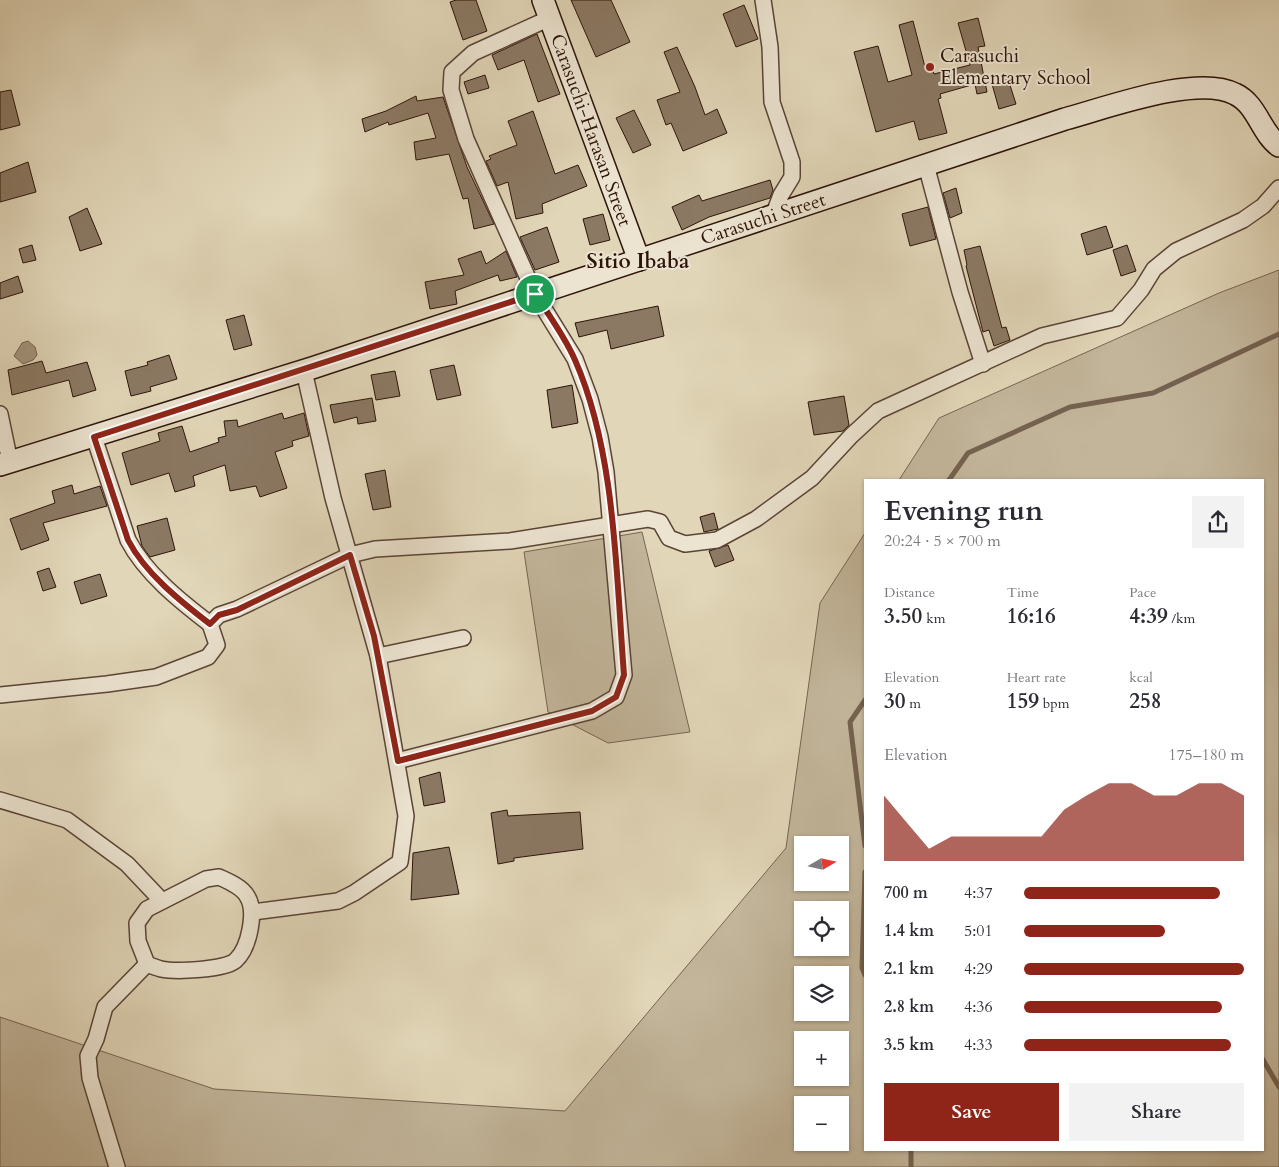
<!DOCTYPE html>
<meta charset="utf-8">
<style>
body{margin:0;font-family:Cardo,serif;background:#f2f2f3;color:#2b2b33;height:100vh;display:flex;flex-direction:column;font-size:19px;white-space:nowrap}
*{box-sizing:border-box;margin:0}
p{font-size:16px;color:#7c7c81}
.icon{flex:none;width:28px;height:28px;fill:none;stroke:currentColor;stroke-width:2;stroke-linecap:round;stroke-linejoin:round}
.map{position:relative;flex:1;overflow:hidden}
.sheet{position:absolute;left:864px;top:479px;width:400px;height:672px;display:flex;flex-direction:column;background:#fff;border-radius:0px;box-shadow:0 1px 4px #0004}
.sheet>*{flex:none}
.needle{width:32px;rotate:81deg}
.buttons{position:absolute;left:794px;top:836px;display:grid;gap:10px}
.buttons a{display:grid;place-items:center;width:55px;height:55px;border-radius:0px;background:#fff;box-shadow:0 1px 4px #0004;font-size:25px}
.pin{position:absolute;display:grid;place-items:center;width:42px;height:42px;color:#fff;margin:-21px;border:2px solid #fff;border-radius:50%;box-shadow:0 1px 5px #0007}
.round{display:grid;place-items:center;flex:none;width:52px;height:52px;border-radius:0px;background:#f2f2f3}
.headline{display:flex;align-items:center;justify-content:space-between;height:85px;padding:0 20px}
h1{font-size:28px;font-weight:700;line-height:38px}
.metrics{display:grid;grid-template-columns:repeat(3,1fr);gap:8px;height:85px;padding:5px 20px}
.metrics div{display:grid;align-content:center}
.metrics b{font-size:21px;font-weight:700}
.metrics small{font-size:14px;font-weight:400}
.metrics p{font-size:14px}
.chart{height:140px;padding:10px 20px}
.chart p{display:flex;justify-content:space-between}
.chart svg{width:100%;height:90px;margin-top:5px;fill:#8f2418;opacity:.7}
.cta{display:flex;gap:10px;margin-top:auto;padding:10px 20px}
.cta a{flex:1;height:58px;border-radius:0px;background:#8f2418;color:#fff;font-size:20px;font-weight:700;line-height:58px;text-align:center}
.cta a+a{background:#f2f2f3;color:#2b2b33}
ul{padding:0 20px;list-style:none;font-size:16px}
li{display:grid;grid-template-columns:80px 60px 1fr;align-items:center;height:38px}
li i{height:12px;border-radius:6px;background:#8f2418}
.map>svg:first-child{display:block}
</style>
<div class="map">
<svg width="1279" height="1167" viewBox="0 0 1279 1167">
<rect width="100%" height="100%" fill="#e1d6b8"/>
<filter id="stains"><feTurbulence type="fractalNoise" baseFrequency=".004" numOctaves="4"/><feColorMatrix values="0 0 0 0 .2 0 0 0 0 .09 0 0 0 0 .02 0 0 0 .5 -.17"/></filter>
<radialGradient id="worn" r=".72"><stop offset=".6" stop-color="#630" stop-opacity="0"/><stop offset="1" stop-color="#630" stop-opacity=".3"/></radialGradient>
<g fill="#c2b59a" stroke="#786452" fill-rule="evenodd">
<path d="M1279,270V1167H0V1017L214,1089L565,1111L786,848L820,603L865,533V1150H1262V480H899L939,418L1219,293ZM802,845H840V882H802ZM802,910H840V948H802ZM802,975H840V1012H802ZM802,1040H840V1078H802ZM802,1105H840V1142H802Z"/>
<path d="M642,532L690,732L608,743L548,712L524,552Z"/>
</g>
<path fill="#a4947d" stroke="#74614f" d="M28,341L35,347L37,355L33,360L23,364L14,356L22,343Z"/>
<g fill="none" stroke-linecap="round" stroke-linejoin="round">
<g stroke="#74614f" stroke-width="5">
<path d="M949,480L968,453L1070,407L1153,393L1279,334"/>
<path d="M865,700L850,722L865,846"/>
<path d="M865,872L862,968L865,975"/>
<path d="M1262,1058L1279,1087"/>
<path d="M911,1150V1167"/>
</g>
</g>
<g fill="#8b7964" stroke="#2d140a">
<path d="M456,0H476L487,31L463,40L450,2Z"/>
<path d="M571,0H611L630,42L596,57Z"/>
<path d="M744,5L758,39L736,47L723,14Z"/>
<path d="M978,18L985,46L978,47L987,92L977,94L975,84L940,94L941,98L938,99L947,133L919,140L914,121L876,132L854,52L878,46L888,82L912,75L899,25L913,21L926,71L932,69L934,74L970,65L958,23Z"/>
<path d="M537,34L560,94L538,102L524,60L498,70L492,55Z"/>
<path d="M677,47L695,87L705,115L717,109L727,133L683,151L671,123L666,125L657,100L680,92L664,52Z"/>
<path d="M485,75L489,88L468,94L464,82Z"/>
<path d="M1008,79L1016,104L999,109L992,84Z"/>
<path d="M11,90L20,125L0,130V92Z"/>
<path d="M416,96L417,101L443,97L467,167L494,224L474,229L468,198L463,199L449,154L416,160L414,142L436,138L428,113L389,125L388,122L365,132L362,119L386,111Z"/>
<path d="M634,110L651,145L633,153L616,118Z"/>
<path d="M533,111L555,174L578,165L587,186L542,204L543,213L516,219L508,182L497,186L486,161L491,159L489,156L517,145L508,121Z"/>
<path d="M28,162L36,192L0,202V173Z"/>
<path d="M770,180L773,190L770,198L709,217L682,230L672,207L699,195L702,201Z"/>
<path d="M956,188L962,213L950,218L943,193Z"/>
<path d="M928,207L936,239L910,246L902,214Z"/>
<path d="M87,208L102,244L80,251L69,217Z"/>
<path d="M603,214L610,240L590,245L583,219Z"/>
<path d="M1106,226L1113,247L1087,255L1081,234Z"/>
<path d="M547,227L559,262L535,270L520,237Z"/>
<path d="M32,245L36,260L23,263L19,249Z"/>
<path d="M1127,245L1136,271L1121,276L1113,250Z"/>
<path d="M980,246L1002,328L1006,327L1010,340L994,346L989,330L983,332L966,266L967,265L964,250Z"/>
<path d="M481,251L486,264L506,251L517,277L500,281L498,275L455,291L457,304L430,309L425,282L464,275L458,259Z"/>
<path d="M18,276L23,292L0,299V283Z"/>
<path d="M658,306L664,336L611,349L607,330L579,337L575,323Z"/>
<path d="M244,315L252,345L234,350L226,320Z"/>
<path d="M169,355L177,379L150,387L151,391L131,396L125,371L148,365L147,362Z"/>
<path d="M42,361L46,373L87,362L96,390L73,397L69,380L12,395L8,370Z"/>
<path d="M454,365L461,395L437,400L430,370Z"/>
<path d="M395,371L400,396L376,400L371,375Z"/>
<path d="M572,385L578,423L552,428L547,390Z"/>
<path d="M844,396L849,425L843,431L814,435L808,402Z"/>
<path d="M372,398L376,421L358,424L357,417L334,423L330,405Z"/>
<path d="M282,413L284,419L304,413L309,436L292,441L293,446L275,452L287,488L260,497L256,486L230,491L225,465L193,476L195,486L175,492L169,473L131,485L122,453L160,441L158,433L182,426L190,452L219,442L218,438L226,436L224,421L237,420L238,427Z"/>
<path d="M385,470L391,507L373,510L365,474Z"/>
<path d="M72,485L74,494L100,486L107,506L43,523L49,540L21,550L10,519L55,503L52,491Z"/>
<path d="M714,513L718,529L704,532L700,517Z"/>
<path d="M167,518L175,550L150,557L142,546L137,526Z"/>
<path d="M728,545L734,560L715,567L709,551Z"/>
<path d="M49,568L56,587L43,591L37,572Z"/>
<path d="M100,574L107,596L81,604L74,582Z"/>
<path d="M440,772L445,802L424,806L419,778Z"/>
<path d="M507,810L508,816L580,812L583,849L514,858V861L498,864L491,813Z"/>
<path d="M449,847L459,894L411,900L413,853Z"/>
</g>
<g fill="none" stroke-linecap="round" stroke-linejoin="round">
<g stroke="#5a4436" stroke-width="18">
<g id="street">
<path d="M763,0L770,47L772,102L792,162V177L781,195L773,216"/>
<path d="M926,165L960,292L983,364"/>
<path d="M0,414L10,462"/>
<path d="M94,437L128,540C145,573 180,601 210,624"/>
<path d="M378,656L463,638"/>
<path d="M0,695L107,684L156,677L208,657L217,645L210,624L219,615L237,609L350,555L375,549L510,541L648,519L660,522L669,538L685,544L717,540L756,519L812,478L851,436L878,411L1042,336L1117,318L1141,290L1154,269L1176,251L1243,220L1263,206L1279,188"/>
<path d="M397,761L592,711L616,697L624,675L606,472L600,437L590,399L575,359L535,294L466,139L451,90L452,72L473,53L550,18"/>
<path d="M0,800L67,820L127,864L162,901"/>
<path d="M219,877C228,881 242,887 247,896C257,911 249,948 236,960C227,970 175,972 161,969C157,968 152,966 147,964L138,941L137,923L147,909L206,879Z"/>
<path d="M253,912L338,901L354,893L400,862L406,816L378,656L333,498L304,371"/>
<path d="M117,1167L90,1078L88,1056L96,1039L105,1007L147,964"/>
</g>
</g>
<g stroke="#2d140a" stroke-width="24">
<g id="secondary">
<path d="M543,0L639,260"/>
<path d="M0,465L312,368L1065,119C1106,108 1197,74 1235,94C1257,104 1261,133 1279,146"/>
</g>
</g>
<use href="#street" stroke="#ece4d1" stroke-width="15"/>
<use href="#secondary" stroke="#ece4d1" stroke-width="21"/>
</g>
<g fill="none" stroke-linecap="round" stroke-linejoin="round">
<g stroke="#fff" stroke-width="10">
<path id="route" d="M535,294C549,315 565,337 575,360C616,453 616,575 624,675L616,697L592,711L398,761L374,636L350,555L237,610L219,615L210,624C180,601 145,573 128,540L94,437Z"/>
</g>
<use href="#route" stroke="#8f2418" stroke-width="6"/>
</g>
<circle fill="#8f2418" stroke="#ece4d1" stroke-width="2" cx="930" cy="67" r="5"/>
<g text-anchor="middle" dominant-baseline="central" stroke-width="4" stroke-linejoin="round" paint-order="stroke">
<g font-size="19" fill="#2d140a" stroke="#ece4d1" text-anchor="start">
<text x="940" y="56">Carasuchi<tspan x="940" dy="22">Elementary School</tspan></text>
</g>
<g font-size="19" fill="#2d140a" stroke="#ece4d1">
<text transform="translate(591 130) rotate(70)">Carasuchi-Harasan Street</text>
<text transform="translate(763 219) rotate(-18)">Carasuchi Street</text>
</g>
<g font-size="21" font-weight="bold" fill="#2d140a" stroke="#ece4d1">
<text x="638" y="261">Sitio Ibaba</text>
</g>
</g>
<rect width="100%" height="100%" filter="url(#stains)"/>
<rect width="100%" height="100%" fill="url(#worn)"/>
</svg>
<div class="buttons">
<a><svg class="needle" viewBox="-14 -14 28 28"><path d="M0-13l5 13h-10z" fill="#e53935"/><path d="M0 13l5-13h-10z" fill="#7c7c81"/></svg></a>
<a><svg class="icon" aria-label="locate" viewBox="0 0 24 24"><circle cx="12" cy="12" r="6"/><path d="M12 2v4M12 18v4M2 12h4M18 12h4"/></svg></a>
<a><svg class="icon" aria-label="layers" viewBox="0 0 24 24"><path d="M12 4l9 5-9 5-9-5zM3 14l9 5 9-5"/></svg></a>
<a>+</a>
<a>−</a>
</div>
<div class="pin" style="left:535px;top:294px;background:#1e9e55"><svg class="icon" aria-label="arrive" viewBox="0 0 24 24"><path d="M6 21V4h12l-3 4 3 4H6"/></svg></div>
<section class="sheet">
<div class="headline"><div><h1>Evening run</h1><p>20:24 · 5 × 700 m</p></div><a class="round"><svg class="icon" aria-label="share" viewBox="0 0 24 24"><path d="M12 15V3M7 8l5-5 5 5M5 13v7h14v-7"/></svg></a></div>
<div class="metrics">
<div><p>Distance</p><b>3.50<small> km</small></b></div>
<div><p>Time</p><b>16:16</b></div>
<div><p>Pace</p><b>4:39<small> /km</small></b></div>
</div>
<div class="metrics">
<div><p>Elevation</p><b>30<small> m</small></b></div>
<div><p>Heart rate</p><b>159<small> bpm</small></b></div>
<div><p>kcal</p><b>258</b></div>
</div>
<div class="chart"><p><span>Elevation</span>175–180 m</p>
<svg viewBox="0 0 160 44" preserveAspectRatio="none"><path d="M0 44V12L10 25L20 38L30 32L40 32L50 32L60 32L70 32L80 19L90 12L100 6L110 6L120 12L130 12L140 6L150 6L160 12V44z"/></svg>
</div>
<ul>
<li><b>700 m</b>4:37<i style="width:89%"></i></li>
<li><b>1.4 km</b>5:01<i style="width:64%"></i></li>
<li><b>2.1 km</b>4:29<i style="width:100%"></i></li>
<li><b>2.8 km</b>4:36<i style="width:90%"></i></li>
<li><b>3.5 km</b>4:33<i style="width:94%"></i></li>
</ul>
<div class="cta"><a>Save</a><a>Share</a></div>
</section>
</div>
